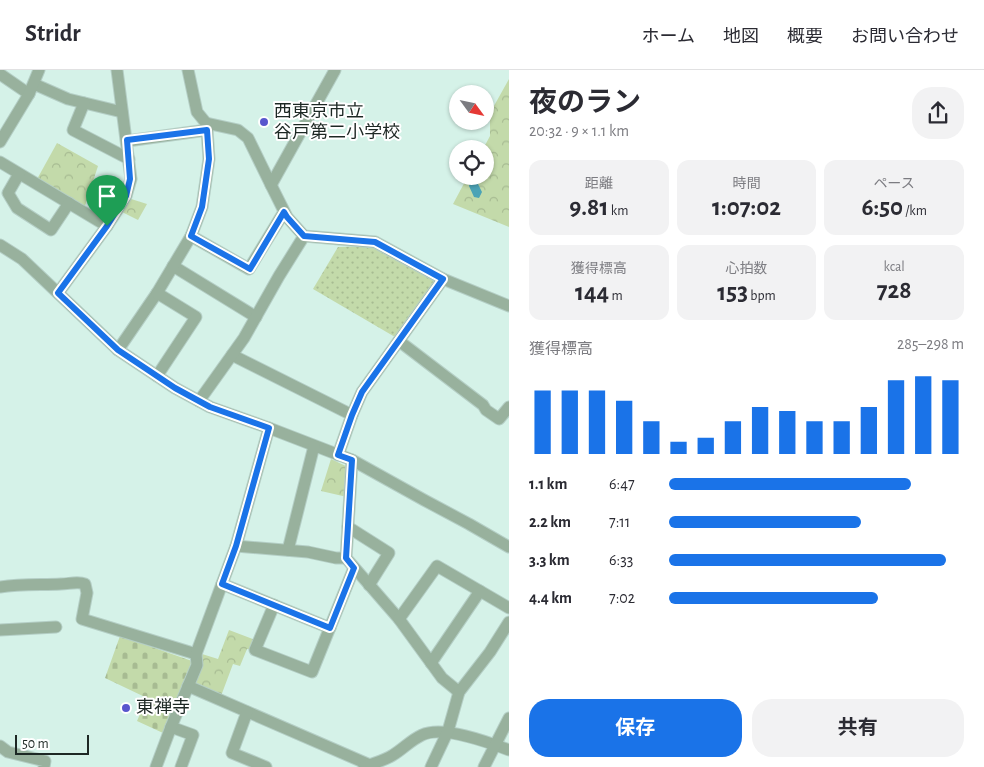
<!DOCTYPE html>
<html lang="ja">
<meta charset="utf-8">
<style>
body{margin:0;font-family:"Alegreya Sans","Noto Sans JP",sans-serif;background:#f2f2f3;color:#2b2b33;height:100vh;display:flex;flex-direction:column;font-size:19px;white-space:nowrap}
*{box-sizing:border-box;margin:0}
p{font-size:16px;color:#7c7c81}
.icon{flex:none;width:28px;height:28px;fill:none;stroke:currentColor;stroke-width:2;stroke-linecap:round;stroke-linejoin:round}
.map{position:relative;flex:1;overflow:hidden}
.panel{display:flex;flex-direction:column;background:#fff;width:475px}
.panel>*{flex:none}
.needle{width:32px;rotate:123deg}
.fabs{position:absolute;left:449px;top:15px;display:grid;gap:10px}
.fabs a{display:grid;place-items:center;width:45px;height:45px;border-radius:50%;background:#fff;box-shadow:0 1px 4px #0004;font-size:25px}
.scale{position:absolute;left:15px;bottom:12px;width:74px;box-sizing:border-box;padding-left:5px;border:2px solid #1d2824;border-top:0;font-size:14px;line-height:18px;white-space:nowrap;color:#1d2824;-webkit-text-stroke:4px #fff;paint-order:stroke}
.pin{position:absolute;display:grid;place-items:center;width:42px;height:42px;color:#fff;margin:-51px -21px;border-radius:50% 50% 50% 0;rotate:-45deg;box-shadow:0 0 5px #0007}
.pin .icon{rotate:45deg}
.round{display:grid;place-items:center;flex:none;width:52px;height:52px;border-radius:20px;background:#f2f2f3}
.head{display:flex;align-items:center;justify-content:space-between;height:85px;padding:0 20px}
h1{font-size:28px;font-weight:700;line-height:38px}
.stats{display:grid;grid-template-columns:repeat(3,1fr);gap:8px;height:85px;padding:5px 20px}
.stats div{display:grid;align-content:center;border-radius:12px;background:#f2f2f3;text-align:center}
.stats b{font-size:25px;font-weight:700}
.stats small{font-size:14px;font-weight:400}
.stats p{font-size:14px}
.chart{height:140px;padding:10px 20px}
.chart p{display:flex;justify-content:space-between}
.chart svg{width:100%;height:90px;margin-top:5px;stroke:#1a73e8;stroke-width:6}
.cta{display:flex;gap:10px;margin-top:auto;padding:10px 20px}
.cta a{flex:1;height:58px;border-radius:20px;background:#1a73e8;color:#fff;font-size:20px;font-weight:700;line-height:58px;text-align:center}
.cta a+a{background:#f2f2f3;color:#2b2b33}
ul{padding:0 20px;list-style:none;font-size:16px}
li{display:grid;grid-template-columns:80px 60px 1fr;align-items:center;height:38px}
li i{height:12px;border-radius:6px;background:#1a73e8}
header{display:flex;align-items:center;gap:30px;box-sizing:border-box;height:70px;padding:0 25px;background:#fff;border-bottom:1px solid #e1e1e2}
header strong{font-size:24px}
nav{display:flex;gap:28px;margin-inline-start:auto;font-size:18px}
main{display:flex;flex:1;min-height:0}
.map>svg:first-child{display:block}
</style>
<header>
<strong>Stridr</strong>
<nav><a>ホーム</a><a>地図</a><a>概要</a><a>お問い合わせ</a></nav>
</header>
<main>
<div class="map">
<svg width="509" height="697" viewBox="0 0 509 697">
<defs>
<pattern id="grass-dots" width="8" height="8" patternUnits="userSpaceOnUse" patternTransform="scale(1.25)"><rect width="8" height="8" fill="#c3daaa"/><path d="M2 2h.1M6 6h.1" fill="none" stroke="#a7bb92" stroke-width="1.8" stroke-linecap="round"/></pattern>
<pattern id="cemetery-stones" width="16" height="16" patternUnits="userSpaceOnUse" patternTransform="scale(1.25)"><rect width="16" height="16" fill="#c3daaa"/><path d="M2 7V4a2 2 0 0 1 4 0v3zM10 15v-3a2 2 0 0 1 4 0v3z" fill="#a7bb92"/></pattern>
<pattern id="park-crowns" width="20" height="18" patternUnits="userSpaceOnUse" patternTransform="scale(1.25)"><rect width="20" height="18" fill="#c3daaa"/><path d="M2 6a3 3 0 1 1 6 0M12 15a3 3 0 1 1 6 0" fill="none" stroke="#a7bb92"/></pattern>
</defs>
<rect width="100%" height="100%" fill="#d5f2e8"/>
<path fill="url(#grass-dots)" d="M375,176L436,209L395,267L313,219L338,177Z"/>
<path fill="url(#cemetery-stones)" d="M120,566L192,591L163,663L137,651L147,628L105,608Z"/>
<g fill="url(#park-crowns)">
<path d="M509,9V157L453,134L468,106H485V79H483L490,66V43Z"/>
<path d="M57,73L98,96L84,139L36,111Z"/>
<path d="M128,128L147,134L138,150L120,141Z"/>
<path d="M331,389L350,398L347,427L321,421Z"/>
<path d="M229,560L258,571L254,580L247,579L240,596L233,594L221,626L195,616L193,611L202,584L218,589Z"/>
</g>
<path fill="#4ba3b6" d="M472,106H476L477,112L482,122L479,128L474,127L469,116Z"/>
<g fill="none" stroke-linecap="round" stroke-linejoin="round">
<g stroke="#b4cec5" stroke-width="13">
<g id="minor">
<path d="M0,4L29,24"/>
<path d="M34,14L68,29L122,42"/>
<path d="M84,33L73,60L129,89"/>
<path d="M206,53L238,60L248,68L271,115L287,147L304,166L375,172L443,209L509,236"/>
<path d="M127,71L207,60"/>
<path d="M0,72L29,24L39,0"/>
<path d="M0,92L107,156"/>
<path d="M19,104L8,123L17,138L51,160L69,133"/>
<path d="M271,115L335,0"/>
<path d="M191,166L249,199L284,142"/>
<path d="M0,175L22,189L118,280L175,318L210,337L269,358L352,390L424,430L469,454L509,477"/>
<path d="M173,196L256,247"/>
<path d="M58,223L107,156L126,126L131,109L117,0"/>
<path d="M399,271L483,335L486,340L499,349L509,337"/>
<path d="M118,280L157,223L191,166L202,137L209,89L207,60L206,53L197,42L188,0"/>
<path d="M232,285L352,345"/>
<path d="M157,306L196,247L157,223"/>
<path d="M199,331L244,268L279,206L304,166"/>
<path d="M338,385L352,345L362,322L443,209"/>
<path d="M352,390L346,488L399,549L442,608L459,622"/>
<path d="M348,457L389,483L369,515"/>
<path d="M236,476L308,482L336,488H346"/>
<path d="M288,480L314,376"/>
<path d="M222,514L330,558"/>
<path d="M0,517C20,514 41,515 61,514C69,514 78,511 85,514L87,523L82,549L196,584"/>
<path d="M274,535L255,580L312,602L354,498"/>
<path d="M399,549L437,496L480,521"/>
<path d="M0,560L56,557"/>
<path d="M431,593L480,521L509,538"/>
<path d="M188,616L370,695"/>
<path d="M247,642L232,683L266,697"/>
<path d="M171,657L193,665L181,697"/>
<path d="M0,676L8,682L45,691L44,697"/>
<path d="M156,697L171,657L197,595L196,584L236,476L269,358"/>
<path d="M364,697C373,693 384,691 393,685C403,679 411,670 422,665C442,655 488,672 509,680"/>
<path d="M431,697L448,661L459,622L490,582L509,552"/>
<path d="M484,697L509,648"/>
</g>
</g>
<use href="#minor" stroke="#98b19d" stroke-width="11"/>
</g>
<g fill="none" stroke-linecap="round" stroke-linejoin="round">
<g stroke="#fff" stroke-width="10">
<path id="route" d="M207,60L209,89L202,137L191,166L250,199L284,142L287,147L304,166L375,172L443,209L362,322L352,345L338,385L352,390L346,488L354,498L330,558L222,514L236,476L269,358L210,337L175,318L118,280L58,223L107,156L126,126L130,109L127,70Z"/>
</g>
<use href="#route" stroke="#1a73e8" stroke-width="6"/>
</g>
<g fill="#5856cd" stroke="#fff" stroke-width="2">
<circle cx="264" cy="52" r="5"/>
<circle cx="126" cy="638" r="5"/>
</g>
<g text-anchor="middle" dominant-baseline="central" stroke-width="4" stroke-linejoin="round" paint-order="stroke">
<g font-size="18" fill="#1d2824" stroke="#fff" text-anchor="start">
<text x="274" y="42">西東京市立<tspan x="274" dy="21">谷戸第二小学校</tspan></text>
<text x="136" y="638">東禅寺</text>
</g>
</g>
</svg>
<div class="fabs">
<a><svg class="needle" viewBox="-14 -14 28 28"><path d="M0-13l5 13h-10z" fill="#e53935"/><path d="M0 13l5-13h-10z" fill="#7c7c81"/></svg></a>
<a><svg class="icon" aria-label="locate" viewBox="0 0 24 24"><circle cx="12" cy="12" r="6"/><path d="M12 2v4M12 18v4M2 12h4M18 12h4"/></svg></a>
</div>
<div class="scale">50 m</div>
<div class="pin" style="left:107px;top:156px;background:#1e9e55"><svg class="icon" aria-label="arrive" viewBox="0 0 24 24"><path d="M6 21V4h12l-3 4 3 4H6"/></svg></div>
</div>
<section class="panel">
<div class="head"><div><h1>夜のラン</h1><p>20:32 · 9 × 1.1 km</p></div><a class="round"><svg class="icon" aria-label="share" viewBox="0 0 24 24"><path d="M12 15V3M7 8l5-5 5 5M5 13v7h14v-7"/></svg></a></div>
<div class="stats">
<div><p>距離</p><b>9.81<small> km</small></b></div>
<div><p>時間</p><b>1:07:02</b></div>
<div><p>ペース</p><b>6:50<small> /km</small></b></div>
</div>
<div class="stats">
<div><p>獲得標高</p><b>144<small> m</small></b></div>
<div><p>心拍数</p><b>153<small> bpm</small></b></div>
<div><p>kcal</p><b>728</b></div>
</div>
<div class="chart"><p><span>獲得標高</span>285–298 m</p>
<svg viewBox="0 0 160 44" preserveAspectRatio="none"><path d="M5 44V13M15 44V13M25 44V13M35 44V18M45 44V28M55 44V38M65 44V36M75 44V28M85 44V21M95 44V23M105 44V28M115 44V28M125 44V21M135 44V8M145 44V6M155 44V8"/></svg>
</div>
<ul>
<li><b>1.1 km</b>6:47<i style="width:82%"></i></li>
<li><b>2.2 km</b>7:11<i style="width:65%"></i></li>
<li><b>3.3 km</b>6:33<i style="width:94%"></i></li>
<li><b>4.4 km</b>7:02<i style="width:71%"></i></li>
</ul>
<div class="cta"><a>保存</a><a>共有</a></div>
</section>
</main>
